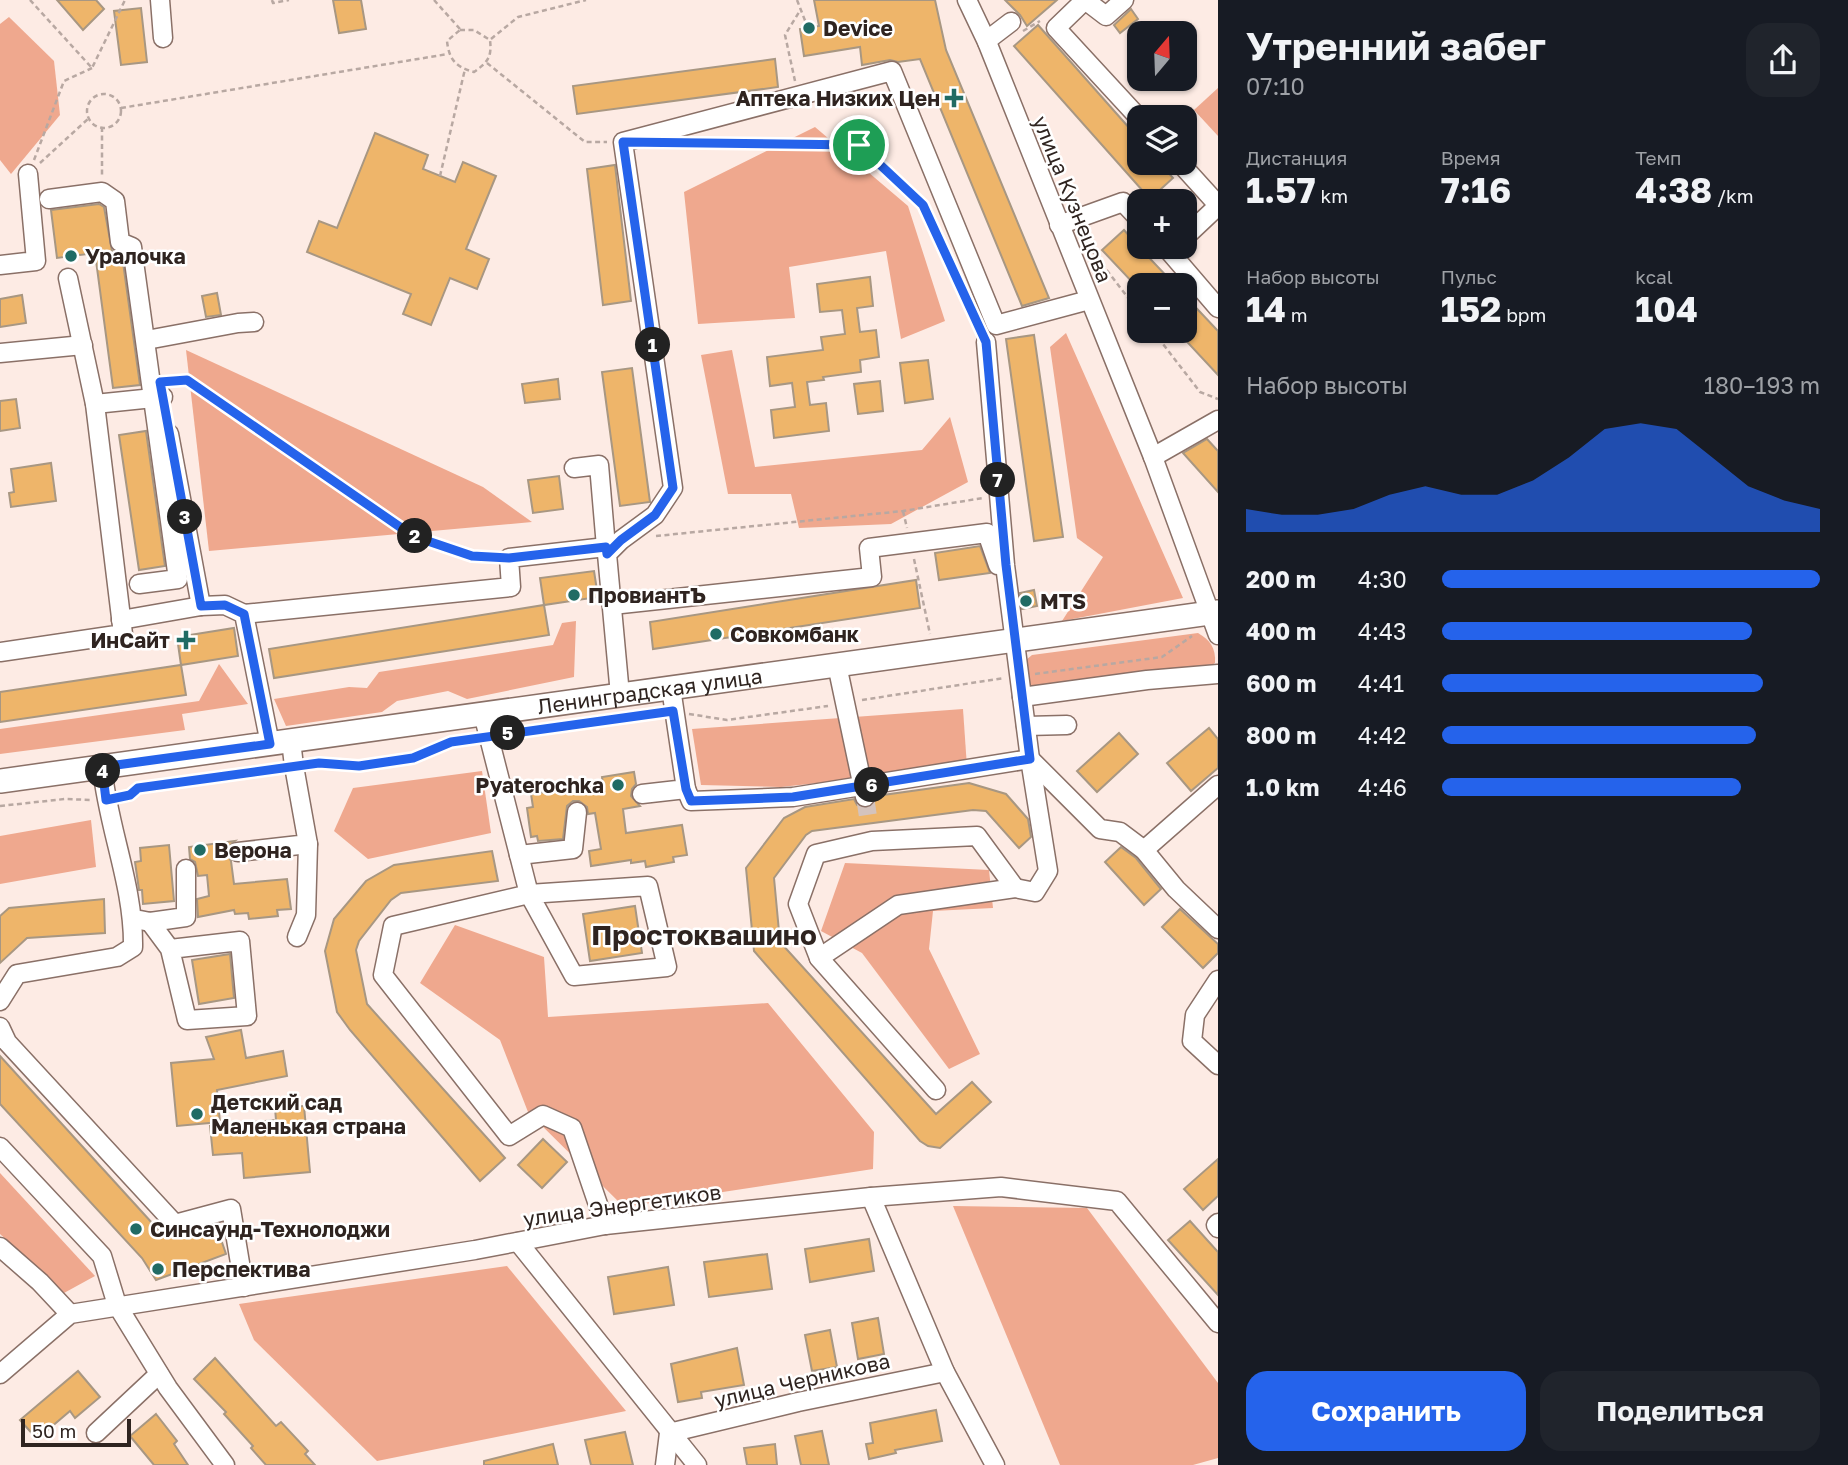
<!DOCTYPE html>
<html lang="ru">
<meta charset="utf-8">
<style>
body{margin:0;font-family:"Golos Text",sans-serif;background:#20242c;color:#f1f3f6;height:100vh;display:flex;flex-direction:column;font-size:26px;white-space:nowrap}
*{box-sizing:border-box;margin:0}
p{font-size:23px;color:#9ea1a6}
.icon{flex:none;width:38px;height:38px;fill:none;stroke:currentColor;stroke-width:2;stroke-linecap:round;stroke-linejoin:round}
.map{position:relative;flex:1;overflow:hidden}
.panel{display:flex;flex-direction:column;background:#171b24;width:630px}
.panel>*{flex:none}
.needle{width:46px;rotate:19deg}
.fabs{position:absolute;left:1127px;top:21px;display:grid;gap:14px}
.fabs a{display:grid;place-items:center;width:70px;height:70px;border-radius:14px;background:#171b24;box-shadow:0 2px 5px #0004;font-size:35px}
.scale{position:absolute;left:21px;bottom:18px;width:110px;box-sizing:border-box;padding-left:7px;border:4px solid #2f2420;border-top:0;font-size:19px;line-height:24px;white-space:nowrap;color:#2f2420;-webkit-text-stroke:5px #fff;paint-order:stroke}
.pin{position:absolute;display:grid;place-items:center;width:60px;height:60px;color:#fff;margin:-30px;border:4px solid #fff;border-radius:50%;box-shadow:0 2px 7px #0007}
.km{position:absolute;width:35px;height:35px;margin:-18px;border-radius:50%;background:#222;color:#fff;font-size:19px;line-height:35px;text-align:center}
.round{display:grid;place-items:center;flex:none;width:74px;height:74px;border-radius:21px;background:#20242c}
.overview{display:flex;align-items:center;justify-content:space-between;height:119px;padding:0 28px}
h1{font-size:38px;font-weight:700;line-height:52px}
.stats{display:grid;grid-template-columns:repeat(3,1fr);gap:10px;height:119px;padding:7px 28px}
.stats div{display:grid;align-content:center}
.stats b{font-size:35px;font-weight:700}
.stats small{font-size:19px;font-weight:400}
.stats p{font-size:19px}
.chart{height:196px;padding:14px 28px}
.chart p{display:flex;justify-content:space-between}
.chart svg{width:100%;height:126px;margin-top:7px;fill:#2563eb;opacity:.7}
.action{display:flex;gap:14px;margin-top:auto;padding:14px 28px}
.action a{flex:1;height:80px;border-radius:21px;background:#2563eb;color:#fff;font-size:28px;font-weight:700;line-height:80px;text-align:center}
.action a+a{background:#20242c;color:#f1f3f6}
ul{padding:0 28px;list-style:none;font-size:23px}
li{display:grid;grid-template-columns:112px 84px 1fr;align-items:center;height:52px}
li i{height:18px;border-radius:9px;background:#2563eb}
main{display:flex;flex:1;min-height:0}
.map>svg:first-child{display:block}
</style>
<main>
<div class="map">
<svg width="1218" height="1465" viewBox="0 0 1218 1465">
<rect width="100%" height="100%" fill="#fdebe4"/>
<g fill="#efa88e">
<path d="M9,17L54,61L60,115L11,174L0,160V24Z"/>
<path d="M1218,88V136L1194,110Z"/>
<path d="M815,127L908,206L945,321L901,339L886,251L789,267L795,318L698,324L684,192Z"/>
<path d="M1066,333L1183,598L1062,621L1103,557L1077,538L1050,347Z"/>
<path d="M186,350L483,487L532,522L209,551Z"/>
<path d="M732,350L755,467L922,450L950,417L968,482L891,524L799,528L791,494H728L701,355Z"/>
<path d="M576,621L574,677L467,699L448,691L397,701L382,712L286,726L274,699L349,687L367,688L379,672L553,645L562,623Z"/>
<path d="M1198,633C1210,640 1216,648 1215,663L1210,666L1031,690L1028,683L1026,660L1032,655Z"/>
<path d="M219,664L248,704L182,714L185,730L0,754V729L199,701Z"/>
<path d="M963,709L967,767L781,787L701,785L692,729Z"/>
<path d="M482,771L491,833L368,859L334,831L353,788Z"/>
<path d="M91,820L96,867L0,884V836Z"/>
<path d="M845,863L989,870L993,908L933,911L929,949L980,1054L949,1069L862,953L821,931Z"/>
<path d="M455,925L544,957L548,1017L768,1003L874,1132L873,1169L624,1207L528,1112L500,1040L420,983Z"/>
<path d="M0,1173L95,1276L64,1293L0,1234Z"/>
<path d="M953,1206L1087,1208L1218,1383V1458L1193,1465H1060Z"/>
<path d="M507,1266L626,1411L377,1461L254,1340L239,1304Z"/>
</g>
<g fill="#eeb56a" stroke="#a89782" stroke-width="2">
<path d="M57,0H96L104,9L83,30Z"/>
<path d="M333,0H361L366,29L339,33Z"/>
<path d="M814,0H935L946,50L1049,298L1022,306L920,59L898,62L890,60L862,65L860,47L804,56L800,29L819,26Z"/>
<path d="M1005,0H1057L1027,26L1020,15Z"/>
<path d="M141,8L147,62L121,65L114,11Z"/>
<path d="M1131,9L1138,19L1120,33L1114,25Z"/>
<path d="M1038,25L1139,139V163H1160L1173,178L1150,199L1014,46Z"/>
<path d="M775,59L778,87L577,114L573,86Z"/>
<path d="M375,133L428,155L423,169L455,182L463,162L496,176L466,249L489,259L477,289L450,278L431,325L403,314L411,294L307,252L319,221L337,228Z"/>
<path d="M615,165L631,301L603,305L587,169Z"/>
<path d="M99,204L104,207L112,251L122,255L140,385L113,388L95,253L57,258L51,210Z"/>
<path d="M1124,230L1139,247L1175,285H1135L1102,250Z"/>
<path d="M870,277L873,306L857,308L860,332L876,330L879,357L860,360L861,372L823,377L824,380L807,382L810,405L826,403L829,431L774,438L771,410L795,407L792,383L770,386L767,357L823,350L821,337L845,334L842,310L820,312L817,284Z"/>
<path d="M217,293L221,315L206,317L202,296Z"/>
<path d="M22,295L26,323L0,327V299Z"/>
<path d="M1185,296L1218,331V375L1177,331H1185Z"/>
<path d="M1034,335L1063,537L1034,541L1006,339Z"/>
<path d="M928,360L933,399L905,403L900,363Z"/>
<path d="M632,368L650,502L620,506L602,372Z"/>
<path d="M558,379L560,399L525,403L522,384Z"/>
<path d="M880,381L883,411L858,414L854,384Z"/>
<path d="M16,399L20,428L0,431V401Z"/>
<path d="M146,431L165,566L139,570L119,435Z"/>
<path d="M1207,439L1218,451V492L1183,453Z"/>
<path d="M51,463L56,501L11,507L9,493L14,492L11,469Z"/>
<path d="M559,476L563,509L533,513L528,480Z"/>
<path d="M980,546L990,573L939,580L935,553Z"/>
<path d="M594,571L598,597L544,605L540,578Z"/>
<path d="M916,580L920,608L653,649L650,622Z"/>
<path d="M1034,590L1037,606L1022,609L1020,593Z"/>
<path d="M544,605L549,635L274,678L269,649Z"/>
<path d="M234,628L238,656L181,665L177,637Z"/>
<path d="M181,665L186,695L0,722V692Z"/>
<path d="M1209,728L1218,739V768L1191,791L1167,763Z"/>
<path d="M1119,733L1138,754L1097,792L1077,771Z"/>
<path d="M634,772L636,784L632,789L631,796L640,806L623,809L626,833L682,825L687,855L673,857L674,862L646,867L645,861L631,863V860L591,866L589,851L601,849L595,813L588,814L587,807L579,801H573L567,806L563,839L538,841L537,836L531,837L527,808L533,807L531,794L603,784L602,777Z"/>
<path d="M969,783L1006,794L1028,819L1031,837L1019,848L986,811L973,810L812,831L806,835L774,878L780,942L936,1114L972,1082L991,1102L940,1148L928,1146L920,1141L754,951L746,868L784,818L805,807L854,799L857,805L867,808L873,805L876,796Z"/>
<path d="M235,841L228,847L227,853L231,861L234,884L287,879L291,909L277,910L278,916L249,919L248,913L235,914L234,910L198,917L197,899L209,896L207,875L198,876L195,862L190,859L189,847Z"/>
<path d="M169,845L174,901L143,904L142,890H139L135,862L141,861L140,848Z"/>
<path d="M1121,847L1136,858L1161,889L1144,905L1105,862Z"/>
<path d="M492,851L498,881L401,893L391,900L359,941L356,950L367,1004L505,1158L480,1181L350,1030L337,1012L325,951L334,919L366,881L394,865Z"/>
<path d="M104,899L105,933L27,938L0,963V916L9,908Z"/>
<path d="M635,906L642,953L590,961L583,914Z"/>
<path d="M1180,909L1218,944V953L1203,968L1162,927Z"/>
<path d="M230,954L234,998L199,1004L192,960Z"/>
<path d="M241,1030L246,1058L283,1051L287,1076L217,1090L220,1122L177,1126L171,1063L214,1059L206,1037Z"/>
<path d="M0,1056L163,1235L168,1233L178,1235L216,1225L226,1254L156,1280L142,1258L0,1104Z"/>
<path d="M304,1106L310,1172L244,1178L242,1153L213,1155L210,1126L276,1120L275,1108Z"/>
<path d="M543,1139L567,1162L542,1188L518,1165Z"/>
<path d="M1218,1159V1196L1203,1210L1184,1189Z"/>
<path d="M1190,1221L1218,1252V1295L1168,1240Z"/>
<path d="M869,1239L874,1271L810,1282L805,1249Z"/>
<path d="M767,1254L772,1289L709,1297L704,1262Z"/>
<path d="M668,1267L674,1305L614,1314L608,1277Z"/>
<path d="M878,1318L884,1354L858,1359L852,1323Z"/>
<path d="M830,1330L837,1367L812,1371L805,1335Z"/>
<path d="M737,1348L744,1385L701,1392L702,1398L678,1402L671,1364Z"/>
<path d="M215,1358L276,1426L281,1422L308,1451L305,1454L315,1465H266L251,1448L253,1446L224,1414L226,1412L194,1379Z"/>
<path d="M78,1371L100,1397L75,1418L70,1411L37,1439L20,1420Z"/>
<path d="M936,1410L942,1441L895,1450L896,1453L869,1459L866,1444L873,1443L870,1423Z"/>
<path d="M156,1414L177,1441L174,1444L188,1465H154L130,1436Z"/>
<path d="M822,1431L829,1465H801L795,1436Z"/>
<path d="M625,1432L633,1465H591L585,1440Z"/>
<path d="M553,1444L558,1465H484V1461Z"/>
<path d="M775,1444L777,1465H747L744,1448Z"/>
</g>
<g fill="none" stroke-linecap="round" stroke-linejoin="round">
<path stroke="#d4c3bd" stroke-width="18" stroke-dasharray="18 9" stroke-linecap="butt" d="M865,797L869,823"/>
<g stroke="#8a7067" stroke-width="21">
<g id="minor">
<path d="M160,0L163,38"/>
<path d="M967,0L987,42L1153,457L1218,635"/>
<path d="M1085,0L1056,28L1139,118"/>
<path d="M1085,0L1106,16L1124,0"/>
<path d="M987,42L990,38L1011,22"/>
<path d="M1180,163L1218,205"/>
<path d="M49,199L102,192L115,201L120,242L132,247L178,579L139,584"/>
<path d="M1059,225L1123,202L1139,219"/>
<path d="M1185,237L1218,206"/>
<path d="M1169,251L1218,308"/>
<path d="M0,265L36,261L28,174"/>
<path d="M152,339L238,323L254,322"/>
<path d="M0,353L83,345"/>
<path d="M95,404L163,397"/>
<path d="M169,434L201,606"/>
<path d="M1153,457L1218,420"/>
<path d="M574,468L599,465L606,547"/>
<path d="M612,605L872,577L869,548L987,533L998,565H1002"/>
<path d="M244,614L511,587L509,558L606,547L607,554"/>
<path d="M121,620L201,606L225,605L244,614L270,744"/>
<path d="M0,652L123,634L95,404L68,278"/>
<path d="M837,665L865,797"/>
<path d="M620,695L607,554L621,540L655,515L673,488L623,142L892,71L996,325L1089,300"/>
<path d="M1022,697L1147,680L1218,674"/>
<path d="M483,714L529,894L574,976L667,967L648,886L529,894L393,926L383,975L509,1136L543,1115L572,1128L605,1225"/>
<path d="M1026,726L1067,725"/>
<path d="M686,789L691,801L793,797L1030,759L1100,829L1120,832L1144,850L1176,889L1218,929"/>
<path d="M642,794L686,789L671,688"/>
<path d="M1144,850L1218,785"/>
<path d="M238,852L308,844L294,766L291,741"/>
<path d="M519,855L573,849L577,812"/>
<path d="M140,920L150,922L186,917V869"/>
<path d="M150,922L170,949L187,1020L247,1016L240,941L170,949"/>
<path d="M297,937L306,915L308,844"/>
<path d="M819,958L898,905L1015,888L1035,892L1048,871L1030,759L1005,565L986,342"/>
<path d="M1218,980L1195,1015L1192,1041L1218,1065"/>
<path d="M0,1001L17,974L117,957L133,947C134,886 108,828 102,767"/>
<path d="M0,1027L7,1042L175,1224L231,1209L244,1287"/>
<path d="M936,1090L819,958L798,904L816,854L872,841L977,836L1015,888"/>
<path d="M0,1147L102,1256L117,1305L168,1388L225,1465"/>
<path d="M871,1197L945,1372L995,1465"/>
<path d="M1218,1223L1216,1225L1218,1228"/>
<path d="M518,1242L697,1465"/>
<path d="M0,1247L40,1282L70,1314"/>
<path d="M0,1374L70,1314L475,1250L605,1225L871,1197L1001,1187L1117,1201L1218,1323"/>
<path d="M96,1433L159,1374"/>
<path d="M665,1465L669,1433L798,1402L945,1372"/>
</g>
</g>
<g stroke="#8a7067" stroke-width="26">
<g id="major">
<path id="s1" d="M0,781L1218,612"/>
</g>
</g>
<g stroke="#b8a8a2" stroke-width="2.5" stroke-dasharray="5 3.5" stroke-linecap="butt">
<path d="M30,0L92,68L125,0"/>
<path d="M272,0L273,3L289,0"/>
<path d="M434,0L460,29"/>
<path d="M797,0L806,23"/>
<path d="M460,30H474L490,40C492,57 488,62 474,72C456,67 449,60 447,41Z"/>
<path d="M1023,31L1040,21"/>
<path d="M491,39L518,17L586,0"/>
<path d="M487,63L585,142H607"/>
<path d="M795,81L785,35L801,9"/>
<circle cx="104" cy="111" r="17"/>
<path d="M121,108L448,54"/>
<path d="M102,127V177"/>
<path d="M687,143L859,145L923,205L968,303"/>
<path d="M34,160L64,81L92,68"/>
<path d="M40,163L89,118"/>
<path d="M440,176L465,69"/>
<path d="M1086,243L1139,312"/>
<path d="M1153,331L1200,392L1218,399"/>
<path d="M168,381L187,380L413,536L472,556L494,557"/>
<path d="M903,511L907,528"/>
<path d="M656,536L903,511L983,498"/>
<path d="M914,559L930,634"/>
<path d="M1035,674L1162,657L1192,636"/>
<path d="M862,700L1004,678"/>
<path d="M689,714L727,720L828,706"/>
<path d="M505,734L658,713"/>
<path d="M311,764L359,766L413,758L451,742L475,738"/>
<path d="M123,797L130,795L138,788L280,768"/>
<path d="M0,806L65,799L92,800"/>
</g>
<use href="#minor" stroke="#fff" stroke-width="18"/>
<use href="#major" stroke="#fff" stroke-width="23"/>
</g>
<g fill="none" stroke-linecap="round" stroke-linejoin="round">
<g stroke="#fff" stroke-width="14">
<path id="route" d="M623,142L859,145L923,205L986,342L1006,565L1030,759L793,797L691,801L686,789L673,711L451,742L413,758L359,766L319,763L138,788L130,795L106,800L102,767L270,744L244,614L225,605L201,606L160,382L187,380L413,536L472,556L509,558L606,547L607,554L621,540L655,515L673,488Z"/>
</g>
<use href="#route" stroke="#2563eb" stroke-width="9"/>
</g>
<g fill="#206b64" stroke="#fff" stroke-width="2.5">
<circle cx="809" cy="28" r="7"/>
<path d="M950.5 87.5h7v7h7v7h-7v7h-7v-7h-7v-7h7z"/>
<circle cx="71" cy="256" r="7"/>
<circle cx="574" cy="595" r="7"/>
<circle cx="1026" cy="601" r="7"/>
<circle cx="716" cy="634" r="7"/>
<path d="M182.5 629.5h7v7h7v7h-7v7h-7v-7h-7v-7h7z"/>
<circle cx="618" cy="785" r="7"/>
<circle cx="200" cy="850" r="7"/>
<circle cx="197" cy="1114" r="7"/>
<circle cx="136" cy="1229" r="7"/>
<circle cx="158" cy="1269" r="7"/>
</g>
<g text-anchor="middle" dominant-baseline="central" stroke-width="5" stroke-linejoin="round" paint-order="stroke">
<g font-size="21" font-weight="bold" fill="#2f2420" stroke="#fff" text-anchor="start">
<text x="823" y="28">Device</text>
<text x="940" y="98" text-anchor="end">Аптека Низких Цен</text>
<text x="85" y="256">Уралочка</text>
<text x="588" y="595">ПровиантЪ</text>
<text x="1040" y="601">MTS</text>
<text x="730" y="634">Совкомбанк</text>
<text x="170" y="640" text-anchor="end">ИнСайт</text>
<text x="604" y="785" text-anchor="end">Pyaterochka</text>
<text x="214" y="850">Верона</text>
<text x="211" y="1102">Детский сад<tspan x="211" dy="24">Маленькая страна</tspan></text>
<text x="150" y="1229">Синсаунд-Технолоджи</text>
<text x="172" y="1269">Перспектива</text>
</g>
<g font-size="21" fill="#2f2420" stroke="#fff">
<text transform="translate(1073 199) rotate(68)">улица Кузнецова</text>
<text stroke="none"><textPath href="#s1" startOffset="656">Ленинградская улица</textPath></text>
<text transform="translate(622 1205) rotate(-8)">улица Энергетиков</text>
<text transform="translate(802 1380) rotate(-13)">улица Черникова</text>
</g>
<g font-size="28" font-weight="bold" fill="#2f2420" stroke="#fff">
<text x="704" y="934">Простоквашино</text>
</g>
</g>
</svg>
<div class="fabs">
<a><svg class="needle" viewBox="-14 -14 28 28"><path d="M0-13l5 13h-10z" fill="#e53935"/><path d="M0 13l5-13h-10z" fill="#9ea1a6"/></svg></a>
<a><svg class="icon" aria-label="layers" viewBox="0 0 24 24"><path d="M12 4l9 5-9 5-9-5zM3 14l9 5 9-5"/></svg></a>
<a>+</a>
<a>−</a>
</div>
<div class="scale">50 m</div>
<div class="pin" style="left:859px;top:145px;background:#1e9e55"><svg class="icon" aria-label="arrive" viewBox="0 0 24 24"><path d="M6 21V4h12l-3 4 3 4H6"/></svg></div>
<b class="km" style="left:653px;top:345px">1</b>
<b class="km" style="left:415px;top:536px">2</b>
<b class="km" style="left:185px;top:517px">3</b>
<b class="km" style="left:103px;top:771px">4</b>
<b class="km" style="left:508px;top:733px">5</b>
<b class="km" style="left:872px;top:785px">6</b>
<b class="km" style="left:998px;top:480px">7</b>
</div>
<section class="panel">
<div class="overview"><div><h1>Утренний забег</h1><p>07:10</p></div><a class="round"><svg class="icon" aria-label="share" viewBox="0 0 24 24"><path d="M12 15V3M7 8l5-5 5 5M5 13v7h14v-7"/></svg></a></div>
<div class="stats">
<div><p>Дистанция</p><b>1.57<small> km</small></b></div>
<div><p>Время</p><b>7:16</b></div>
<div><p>Темп</p><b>4:38<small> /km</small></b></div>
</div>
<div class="stats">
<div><p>Набор высоты</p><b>14<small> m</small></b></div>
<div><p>Пульс</p><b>152<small> bpm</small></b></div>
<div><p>kcal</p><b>104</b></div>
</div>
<div class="chart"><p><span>Набор высоты</span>180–193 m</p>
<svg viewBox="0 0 160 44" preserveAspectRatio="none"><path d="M0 44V36L10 38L20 38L30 36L40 31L50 28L60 31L70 31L80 26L90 18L100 8L110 6L120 8L130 18L140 28L150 33L160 36V44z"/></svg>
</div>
<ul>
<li><b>200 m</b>4:30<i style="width:100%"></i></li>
<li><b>400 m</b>4:43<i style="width:82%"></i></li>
<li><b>600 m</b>4:41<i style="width:85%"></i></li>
<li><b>800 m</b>4:42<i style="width:83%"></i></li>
<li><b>1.0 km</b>4:46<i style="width:79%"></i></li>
</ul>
<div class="action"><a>Сохранить</a><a>Поделиться</a></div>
</section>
</main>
